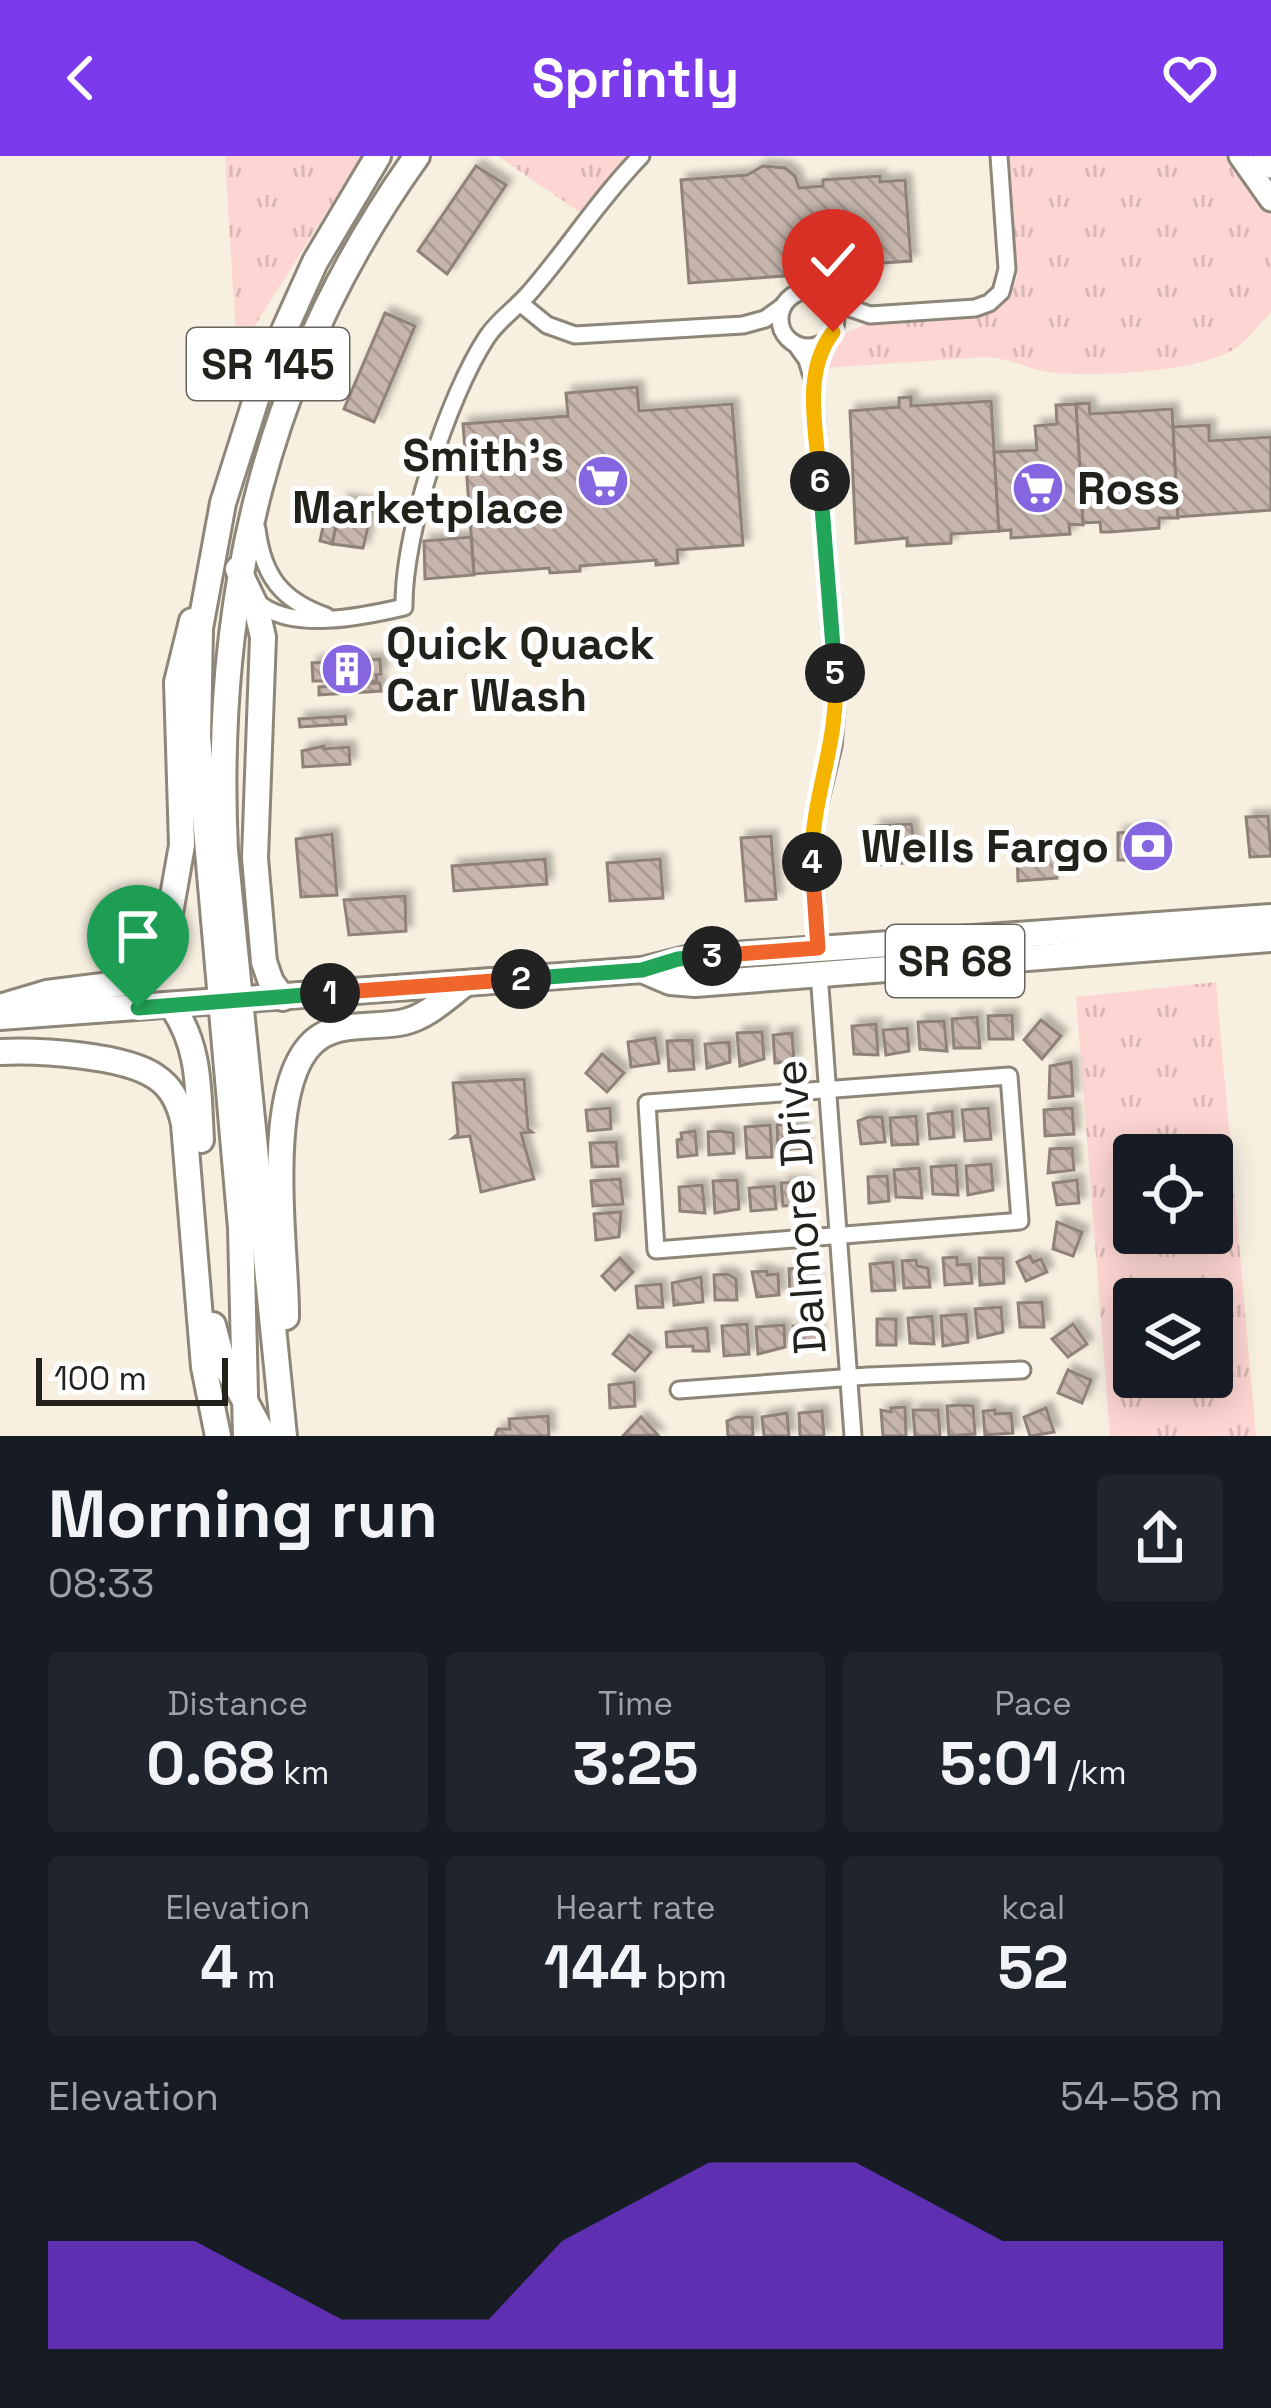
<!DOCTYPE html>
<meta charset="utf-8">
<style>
body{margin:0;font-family:"Space Grotesk",sans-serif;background:#20242c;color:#f1f3f6;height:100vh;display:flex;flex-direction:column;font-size:45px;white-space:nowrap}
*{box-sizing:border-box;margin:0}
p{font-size:39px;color:#9ea1a6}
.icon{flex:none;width:66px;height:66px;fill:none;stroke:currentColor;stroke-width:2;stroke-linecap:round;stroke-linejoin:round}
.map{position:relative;height:1280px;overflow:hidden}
.details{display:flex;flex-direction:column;background:#171b24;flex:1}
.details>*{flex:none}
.buttons{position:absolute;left:1113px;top:978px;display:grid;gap:24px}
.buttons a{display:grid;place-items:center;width:120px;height:120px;border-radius:12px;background:#171b24;box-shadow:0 6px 30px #0003;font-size:60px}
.scale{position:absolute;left:36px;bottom:30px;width:192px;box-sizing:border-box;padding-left:12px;border:6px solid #23211b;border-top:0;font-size:33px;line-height:42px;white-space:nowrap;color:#23211b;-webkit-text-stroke:9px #fff;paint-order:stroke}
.pin{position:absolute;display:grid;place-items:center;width:102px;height:102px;color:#fff;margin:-123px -51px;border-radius:50% 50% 50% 0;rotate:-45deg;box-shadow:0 0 12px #0007}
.pin .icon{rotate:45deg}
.km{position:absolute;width:60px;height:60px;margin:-30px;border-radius:50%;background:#222;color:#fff;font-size:33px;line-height:60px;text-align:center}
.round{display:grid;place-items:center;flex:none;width:126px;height:126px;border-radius:12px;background:#20242c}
.headline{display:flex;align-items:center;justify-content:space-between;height:204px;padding:0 48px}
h1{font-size:66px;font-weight:700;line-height:90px}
.stats{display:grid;grid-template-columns:repeat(3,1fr);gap:18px;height:204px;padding:12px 48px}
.stats div{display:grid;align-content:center;border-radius:12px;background:#20242c;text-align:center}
.stats b{font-size:60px;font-weight:700}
.stats small{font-size:33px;font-weight:400}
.stats p{font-size:33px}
.chart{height:336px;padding:24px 48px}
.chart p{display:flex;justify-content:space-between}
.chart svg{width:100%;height:216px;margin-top:12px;fill:#7c3aed;opacity:.7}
header{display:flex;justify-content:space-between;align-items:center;height:156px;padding:0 48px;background:#7c3aed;color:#fff;font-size:54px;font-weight:700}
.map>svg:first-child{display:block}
</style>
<header><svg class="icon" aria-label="back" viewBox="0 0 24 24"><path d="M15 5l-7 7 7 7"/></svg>Sprintly<svg class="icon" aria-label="heart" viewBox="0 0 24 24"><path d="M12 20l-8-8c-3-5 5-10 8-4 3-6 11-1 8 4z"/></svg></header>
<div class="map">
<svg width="1271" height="1280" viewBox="0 0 1271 1280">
<defs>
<pattern id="grass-tufts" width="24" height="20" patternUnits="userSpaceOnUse" patternTransform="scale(3)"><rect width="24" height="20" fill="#fdd6d3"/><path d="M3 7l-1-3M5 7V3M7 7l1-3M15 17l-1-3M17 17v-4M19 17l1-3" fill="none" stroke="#d9b7b5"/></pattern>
<pattern id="building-back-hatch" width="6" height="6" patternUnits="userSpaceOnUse" patternTransform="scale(3)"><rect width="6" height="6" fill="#c5b5ac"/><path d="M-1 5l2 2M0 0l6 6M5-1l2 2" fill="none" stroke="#a99b93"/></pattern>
<filter id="shadow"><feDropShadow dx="6" dy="-6" stdDeviation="3" flood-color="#0004"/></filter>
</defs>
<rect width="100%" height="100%" fill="#f7efe0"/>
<g fill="url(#grass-tufts)" fill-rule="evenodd">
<path d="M225,0H362L237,198Z"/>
<path d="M498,0H628L579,56Z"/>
<path d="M1009,0H1232L1271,55V156C1259,169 1246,186 1231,195C1195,216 1089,222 1047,216C1025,212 1007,201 984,201L825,212L830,190C868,152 941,159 991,154L1010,138L1017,120Z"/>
<path d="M1216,826L1256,1280H1110L1076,841ZM1212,999V1077H1134V999ZM1212,1143V1221H1134V1143Z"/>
</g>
<g fill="url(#building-back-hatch)" stroke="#908279" stroke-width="3" filter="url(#shadow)">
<path d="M476,10L506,29L447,118L418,95Z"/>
<path d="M763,10L785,12L795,20L799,32L823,30V24L880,20V26L905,24L911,105L882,107V113L815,118L814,112L797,114V119L689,127L681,24L747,19Z"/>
<path d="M385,157L415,170L374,266L344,253Z"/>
<path d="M637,231L639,255L732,248L743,389L677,394L678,407L656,409V404L580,410V415L550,417L549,412L474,418L463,268L568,260L566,237Z"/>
<path d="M911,241V250L991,245L999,375L951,378V387L907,390V382L856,387L850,255L899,251V242Z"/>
<path d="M1089,247L1090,258L1172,253L1178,362H1159V372L1110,376H1101L1100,366L1083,367L1076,248Z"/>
<path d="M1076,248L1083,369L1069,368L1070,378L1011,382V374L999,375L994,296L1037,294L1035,270L1057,268L1056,249Z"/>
<path d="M1209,269V285L1271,281V354L1178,361L1173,271Z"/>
<path d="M342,344L373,349L363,392L332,388Z"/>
<path d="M327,352L339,355L332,388L320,385Z"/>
<path d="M471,381L474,419L425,423L424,385Z"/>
<path d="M380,503L381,518L376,519L377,525H313L312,507Z"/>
<path d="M380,527L381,535L319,539V531Z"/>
<path d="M345,560L346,568L300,571L299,563Z"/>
<path d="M324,590V593L349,591L350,608L303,611L302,595Z"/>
<path d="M1268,660L1271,700L1250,701L1246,661Z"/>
<path d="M911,668L918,706L878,709L875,670Z"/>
<path d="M1158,674L1159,704H1118V677Z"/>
<path d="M332,678L337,739L301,741L296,683Z"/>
<path d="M771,680L776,743L746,745L741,682Z"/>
<path d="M1056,694L1057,722L1018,725L1017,697Z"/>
<path d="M545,703L547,728L454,735L452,710Z"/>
<path d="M660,703L663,742L610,745L607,707Z"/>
<path d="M405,740L406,775L349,779L344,744Z"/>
<path d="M1012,859L1013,883H989L988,860Z"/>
<path d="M977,861L980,892H954L952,863Z"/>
<path d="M1041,864L1061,880L1042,903L1024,884Z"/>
<path d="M944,865L947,895L920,893L918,866Z"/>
<path d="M876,868L878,899L854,898L852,870Z"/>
<path d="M907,872L909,895L886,899L883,874Z"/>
<path d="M762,876L764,903L740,910L737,877Z"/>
<path d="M792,877L794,905L775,907L773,879Z"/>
<path d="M655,882L659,907L631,911L628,886Z"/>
<path d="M692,884L694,913L669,915L667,885Z"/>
<path d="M729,886L730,906L707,912L705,888Z"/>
<path d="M602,898L624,917L607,936L586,917Z"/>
<path d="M1071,906L1073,940L1049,942L1050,910Z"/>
<path d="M524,923L528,973L532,976L521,977L534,1023L481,1036L470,980L453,982L458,978L453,927Z"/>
<path d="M610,952L611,973L588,975L586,954Z"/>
<path d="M988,952L991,983L965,985L962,954Z"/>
<path d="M1072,952L1074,978L1045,980L1044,954Z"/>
<path d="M952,955L954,981L930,983L928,958Z"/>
<path d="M916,960L918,988L892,989L890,962Z"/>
<path d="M868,961H882L885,986L861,988L858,965Z"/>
<path d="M789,968L790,972L802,971L804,992L778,994L777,969Z"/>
<path d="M770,969L772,1001L747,1002L745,971Z"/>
<path d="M695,975L697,999L678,1001L677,984L682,983L681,977Z"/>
<path d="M721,975L733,977L734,997L709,999L708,976Z"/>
<path d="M616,986L618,1010L592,1011L590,987Z"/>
<path d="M1072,992L1074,1014L1048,1017L1050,993Z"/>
<path d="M991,1008L993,1034L968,1039L966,1010Z"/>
<path d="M956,1009L958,1039L933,1038L931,1011Z"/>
<path d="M919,1012L922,1042L896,1041L894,1014Z"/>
<path d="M887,1020L889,1045L869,1047L868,1021Z"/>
<path d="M620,1023L623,1048L593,1050L591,1025Z"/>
<path d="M737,1024L739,1053L715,1057L713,1025Z"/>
<path d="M1077,1024L1079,1047L1057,1049L1053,1027Z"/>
<path d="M804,1026L805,1042L797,1043L798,1049L783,1050L781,1027Z"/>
<path d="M702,1029L705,1057L680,1055L679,1031Z"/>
<path d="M774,1030L776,1053L751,1055L749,1032Z"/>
<path d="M621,1056L619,1081L596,1084L594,1058Z"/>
<path d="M1057,1066L1082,1076L1073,1100L1053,1093Z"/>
<path d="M1030,1100L1033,1106L1041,1103L1047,1116L1026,1125L1017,1106Z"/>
<path d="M957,1101V1109L970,1108L972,1127L945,1129L943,1102Z"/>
<path d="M620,1102L633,1116L615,1134L602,1120Z"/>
<path d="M979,1102H1003L1004,1127L980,1129Z"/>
<path d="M916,1104L917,1110L928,1112L930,1131L904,1132L902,1105Z"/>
<path d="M893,1106L895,1134L872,1135L870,1108Z"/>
<path d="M802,1112V1118L813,1117L815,1136L790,1138L789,1113Z"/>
<path d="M767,1115V1119L778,1118L779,1139L757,1141L752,1116Z"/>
<path d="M728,1118L736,1123L737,1144H715L714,1119Z"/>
<path d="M701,1121L703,1146L674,1149L672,1127Z"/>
<path d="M661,1128L663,1151L638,1152L636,1130Z"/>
<path d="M1042,1146L1044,1171H1020L1018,1147Z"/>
<path d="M1001,1151L1003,1176L978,1182L975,1153Z"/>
<path d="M966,1158L968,1186L943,1190L941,1160Z"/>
<path d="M932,1160L934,1188L910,1187L908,1162Z"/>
<rect x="877" y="1163" width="19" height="26"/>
<path d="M747,1168L749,1198L724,1200L722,1170Z"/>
<path d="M817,1168L818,1192L795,1195L793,1170Z"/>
<path d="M1073,1168L1087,1188L1068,1201L1052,1183Z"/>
<path d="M784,1169L785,1191L758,1198L756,1171Z"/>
<path d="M707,1172L709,1195H693V1190L667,1191L666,1176Z"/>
<path d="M629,1179L651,1196L635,1215L613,1198Z"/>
<path d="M1068,1214L1091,1224L1082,1247L1058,1237Z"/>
<path d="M634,1226L635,1250L610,1252L609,1229Z"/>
<path d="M961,1249L973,1250L975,1278L949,1280L947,1250Z"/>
<path d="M905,1251L906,1280H883L881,1254L891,1256V1252Z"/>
<path d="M1046,1252L1054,1276L1030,1280L1024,1261Z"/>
<path d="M913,1254H938L940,1280H915Z"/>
<path d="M995,1254V1258L1011,1257L1013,1277L985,1279L983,1255Z"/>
<path d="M822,1255L824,1280H800L799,1257Z"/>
<path d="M787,1257L789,1280H764L762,1261Z"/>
<path d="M548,1260L549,1280H495L498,1273H510L509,1263Z"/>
<path d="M641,1261L658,1279L623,1280Z"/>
<path d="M737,1261H752L753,1280H728L727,1265Z"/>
</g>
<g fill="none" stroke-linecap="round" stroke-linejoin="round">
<g stroke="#8d8779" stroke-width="21">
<g id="minor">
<circle cx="808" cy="163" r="28"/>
<path d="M830,145L870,159L975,152L989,147L1001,136L1007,113L999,0"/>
<path d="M520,147L547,169L575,179L743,169L765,163L783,150"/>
<path d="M797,190L807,204L813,224L836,555L833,590L813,673L818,792"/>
<path d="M257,373C263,420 281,444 326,460"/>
<path d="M256,445C290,476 362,461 404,451C403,379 447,242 487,181C499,163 517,152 531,135C569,91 600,42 641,0"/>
<path d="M819,817L853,1280"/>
<path d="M1009,920L1020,1065L656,1094L647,947Z"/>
<path d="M679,1234L868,1220L1022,1214"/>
</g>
</g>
<g stroke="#8d8779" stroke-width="27">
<g id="secondary">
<path d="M1240,0L1271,44"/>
<path d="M1264,0L1271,11"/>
</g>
</g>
<g stroke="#8d8779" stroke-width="30">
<g id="primary">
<path d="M642,814L670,826L695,828L1271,783"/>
<path d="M0,861L642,814L690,802L1271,761"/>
</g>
</g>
<g stroke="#8d8779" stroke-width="30">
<g id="trunk">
<path d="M238,413L256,451L263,481L255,702L264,806L271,826L283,842"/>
<path d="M171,849C201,890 198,936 201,984"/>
<path d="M0,851L47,837L126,827L151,813L163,797L182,689L177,526L192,465"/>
<path d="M0,896C38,894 125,899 156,921C173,932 180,949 184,968L204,1211L218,1280"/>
<path d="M286,1161C287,1097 258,915 323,879C347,866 378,872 404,866C428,860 446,842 466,827"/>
<path d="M213,1169L222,1203L264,1280"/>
<path d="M246,1280L241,1072L198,581L200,472L223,347L263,221L315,106L378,0"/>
<path d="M284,1280L225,695C213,440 267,209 417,0"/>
</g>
</g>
<use href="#minor" stroke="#fff" stroke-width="15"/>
<use href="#secondary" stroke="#fff" stroke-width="21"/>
<use href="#primary" stroke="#fff" stroke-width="24"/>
<use href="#trunk" stroke="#fff" stroke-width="24"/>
</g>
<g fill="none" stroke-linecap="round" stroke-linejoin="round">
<g stroke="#fff" stroke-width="24">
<path id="split-1" d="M138,852L330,837"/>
</g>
<g stroke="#fff" stroke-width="24">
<path id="split-2" d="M330,837L521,823"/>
</g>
<g stroke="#fff" stroke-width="24">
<path id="split-3" d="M521,823L642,814L678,803L712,800"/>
</g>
<g stroke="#fff" stroke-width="24">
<path id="split-4" d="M712,800L818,792L812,706"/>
</g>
<g stroke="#fff" stroke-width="24">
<path id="split-5" d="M812,706C811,639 840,587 835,517"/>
</g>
<g stroke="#fff" stroke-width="24">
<path id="split-6" d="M820,325L835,517"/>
</g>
<g stroke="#fff" stroke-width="24">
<path id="split-7" d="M820,325C817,275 801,218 833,176"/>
</g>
<use href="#split-1" stroke="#22a559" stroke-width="15"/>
<use href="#split-2" stroke="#f0652b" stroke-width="15"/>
<use href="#split-3" stroke="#22a559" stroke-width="15"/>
<use href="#split-4" stroke="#f0652b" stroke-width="15"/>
<use href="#split-5" stroke="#f5b400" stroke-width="15"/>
<use href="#split-6" stroke="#22a559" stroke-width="15"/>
<use href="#split-7" stroke="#f5b400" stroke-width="15"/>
</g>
<defs>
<g id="supermarket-disc" transform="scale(2.7)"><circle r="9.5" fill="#8665e0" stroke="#fff"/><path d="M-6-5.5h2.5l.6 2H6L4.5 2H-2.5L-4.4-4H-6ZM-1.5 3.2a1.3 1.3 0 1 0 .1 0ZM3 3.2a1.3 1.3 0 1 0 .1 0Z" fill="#fff"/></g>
<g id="building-disc" transform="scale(2.7)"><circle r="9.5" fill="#8665e0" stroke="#fff"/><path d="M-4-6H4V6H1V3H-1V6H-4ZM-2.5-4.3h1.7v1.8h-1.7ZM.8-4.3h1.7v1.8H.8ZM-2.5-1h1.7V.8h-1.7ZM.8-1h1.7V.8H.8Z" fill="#fff"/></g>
<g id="bank-disc" transform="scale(2.7)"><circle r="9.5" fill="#8665e0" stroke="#fff"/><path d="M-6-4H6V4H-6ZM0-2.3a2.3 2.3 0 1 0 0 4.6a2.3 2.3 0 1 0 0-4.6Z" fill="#fff"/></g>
</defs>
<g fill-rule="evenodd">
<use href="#supermarket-disc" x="603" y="325"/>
<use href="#supermarket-disc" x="1038" y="332"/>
<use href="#building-disc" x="347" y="513"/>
<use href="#bank-disc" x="1148" y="690"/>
</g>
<g text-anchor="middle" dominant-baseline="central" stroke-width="10" stroke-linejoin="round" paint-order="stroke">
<g fill="#fff" stroke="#65645f" stroke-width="3">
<rect x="187" y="172" width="162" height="72" rx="9"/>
<rect x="886" y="769" width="138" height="72" rx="9"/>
</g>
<g font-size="42" font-weight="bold" fill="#23211b">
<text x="268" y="208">SR 145</text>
<text x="955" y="805">SR 68</text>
</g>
<g font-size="45" font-weight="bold" fill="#23211b" stroke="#fff" text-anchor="end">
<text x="564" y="299">Smith's<tspan x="564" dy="52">Marketplace</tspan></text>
<text x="1077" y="332" text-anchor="start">Ross</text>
<text x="386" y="487" text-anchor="start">Quick Quack<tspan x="386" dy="52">Car Wash</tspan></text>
<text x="1109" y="690">Wells Fargo</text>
</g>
<g font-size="45" fill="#23211b" stroke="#fff">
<text transform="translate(800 1051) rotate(-94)">Dalmore Drive</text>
</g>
</g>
</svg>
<div class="buttons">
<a><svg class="icon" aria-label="locate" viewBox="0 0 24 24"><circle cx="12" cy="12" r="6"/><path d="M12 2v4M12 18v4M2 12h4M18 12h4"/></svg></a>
<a><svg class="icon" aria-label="layers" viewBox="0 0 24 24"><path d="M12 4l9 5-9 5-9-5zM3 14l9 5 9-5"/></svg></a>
</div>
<div class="scale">100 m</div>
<div class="pin" style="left:138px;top:852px;background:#1e9e55"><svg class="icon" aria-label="arrive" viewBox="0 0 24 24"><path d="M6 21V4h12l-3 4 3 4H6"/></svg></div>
<div class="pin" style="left:833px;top:176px;background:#d93025"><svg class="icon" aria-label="check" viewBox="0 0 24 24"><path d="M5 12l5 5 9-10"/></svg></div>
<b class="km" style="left:330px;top:837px">1</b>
<b class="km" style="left:521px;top:823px">2</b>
<b class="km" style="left:712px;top:800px">3</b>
<b class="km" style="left:812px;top:706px">4</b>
<b class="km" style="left:835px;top:517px">5</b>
<b class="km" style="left:820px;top:325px">6</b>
</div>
<section class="details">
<div class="headline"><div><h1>Morning run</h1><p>08:33</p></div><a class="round"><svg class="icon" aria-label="share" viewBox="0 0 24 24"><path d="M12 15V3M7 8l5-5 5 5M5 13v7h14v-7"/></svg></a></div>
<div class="stats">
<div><p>Distance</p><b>0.68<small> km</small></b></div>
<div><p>Time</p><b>3:25</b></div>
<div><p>Pace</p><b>5:01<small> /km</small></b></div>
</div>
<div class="stats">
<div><p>Elevation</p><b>4<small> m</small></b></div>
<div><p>Heart rate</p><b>144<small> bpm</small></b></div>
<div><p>kcal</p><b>52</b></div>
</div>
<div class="chart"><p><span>Elevation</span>54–58 m</p>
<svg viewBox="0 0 160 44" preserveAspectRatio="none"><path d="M0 44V22L10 22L20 22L30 30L40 38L50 38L60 38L70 22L80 14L90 6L100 6L110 6L120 14L130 22L140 22L150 22L160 22V44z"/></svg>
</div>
</section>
